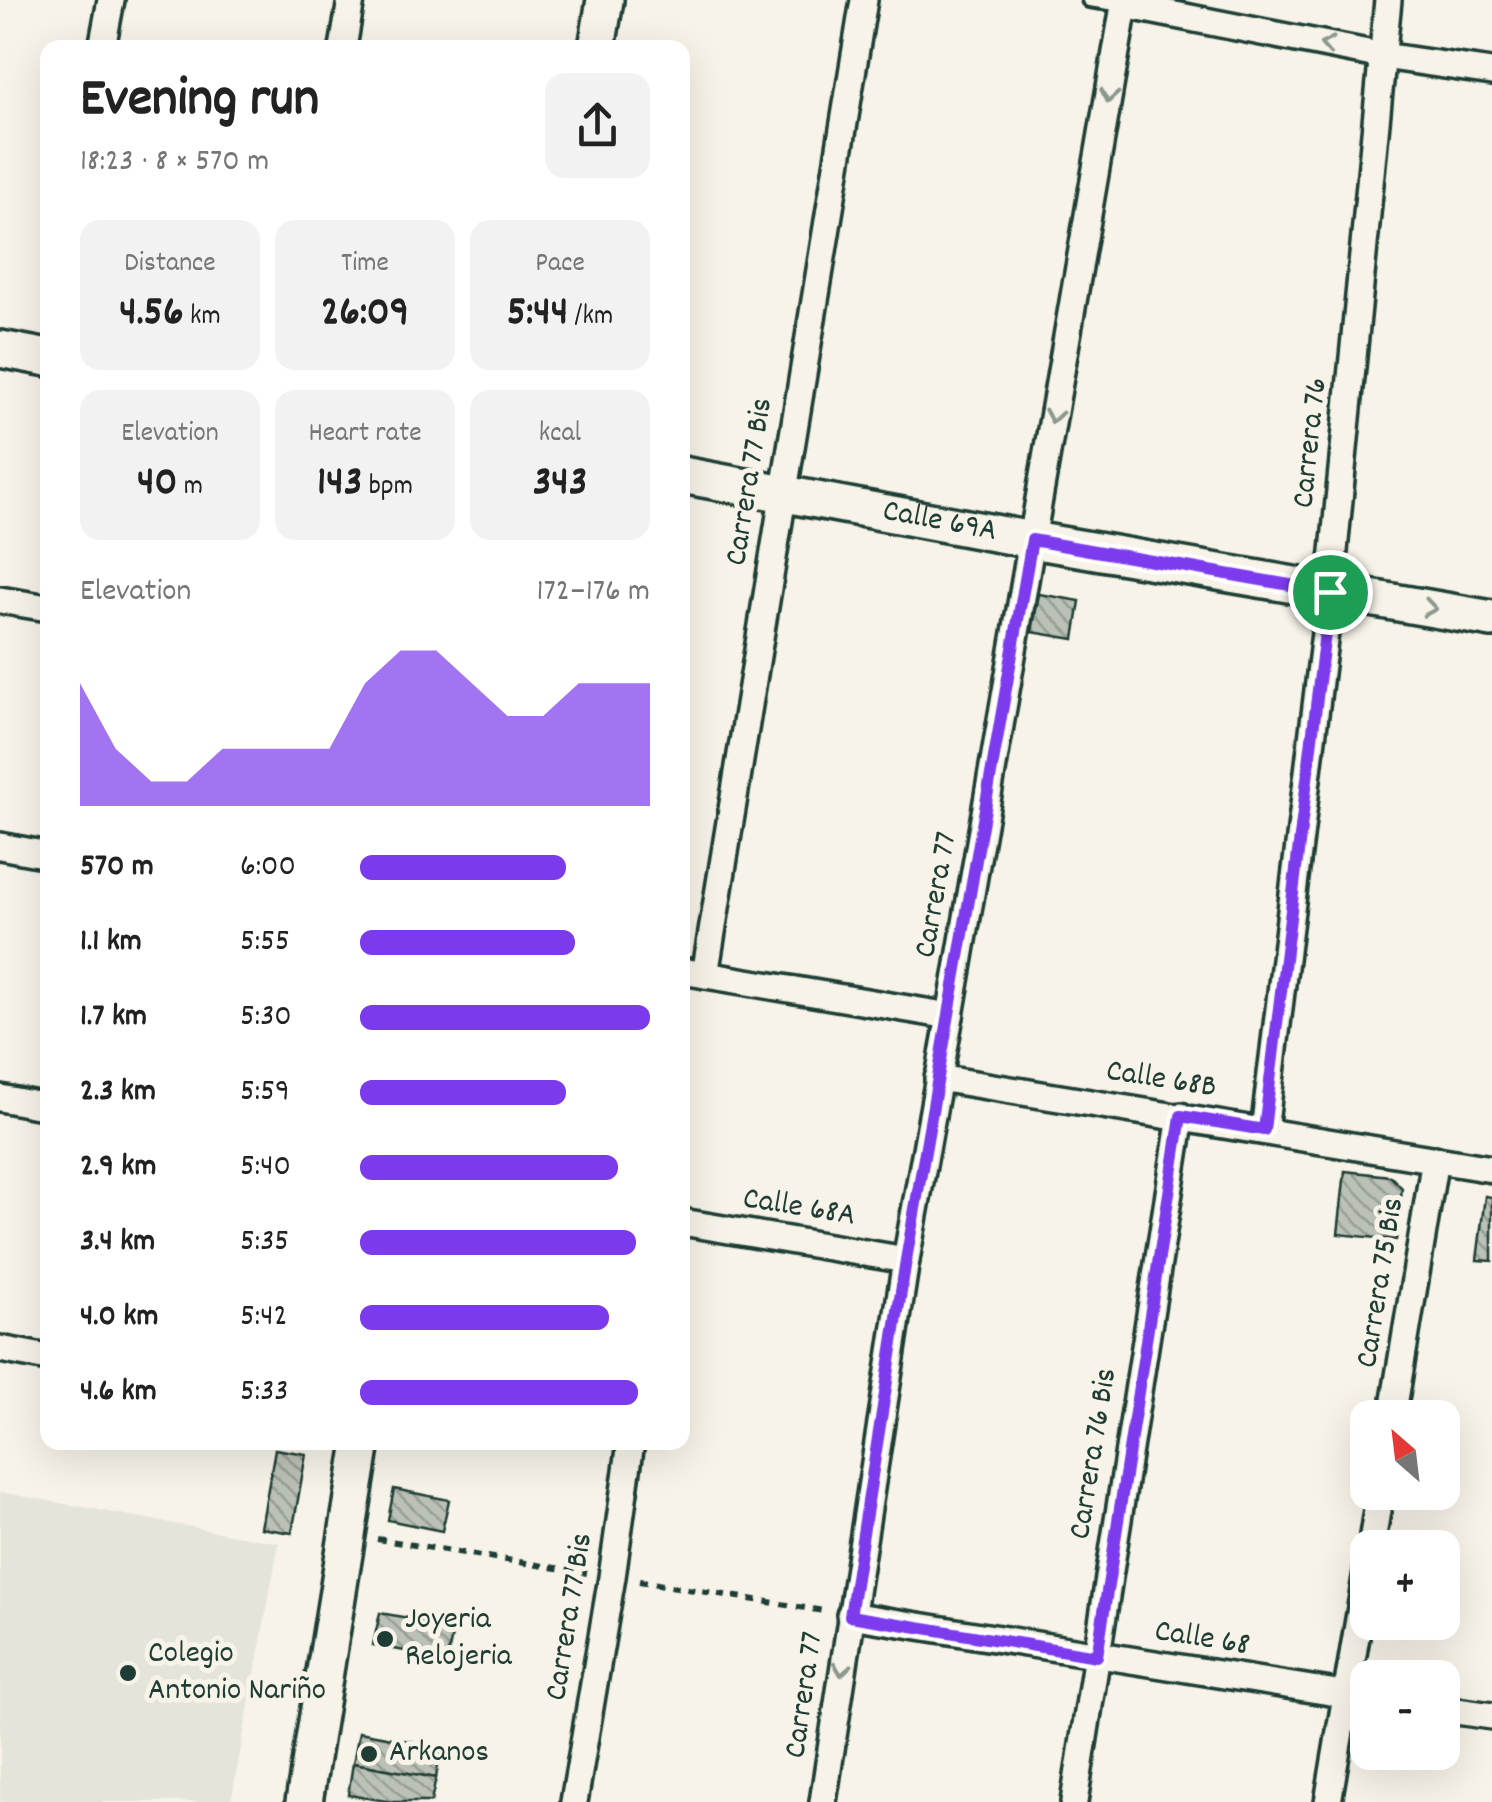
<!DOCTYPE html>
<meta charset="utf-8">
<style>
body{margin:0;font-family:Dekko,sans-serif;background:#f2f2f2;color:#222;height:100vh;display:flex;flex-direction:column;font-size:38px;white-space:nowrap}
*{box-sizing:border-box;margin:0}
p{font-size:32px;color:#767676}
.icon{flex:none;width:55px;height:55px;fill:none;stroke:currentColor;stroke-width:2;stroke-linecap:round;stroke-linejoin:round}
.map{position:relative;flex:1;overflow:hidden}
.drawer{position:absolute;left:40px;top:40px;width:650px;height:1410px;display:flex;flex-direction:column;background:#fff;border-radius:20px;box-shadow:0 10px 40px #0002}
.drawer>*{flex:none}
.needle{width:65px;rotate:332deg}
.fabs{position:absolute;left:1350px;top:1400px;display:grid;gap:20px}
.fabs a{display:grid;place-items:center;width:110px;height:110px;border-radius:20px;background:#fff;box-shadow:0 10px 40px #0002;font-size:50px}
.pin{position:absolute;display:grid;place-items:center;width:85px;height:85px;color:#fff;margin:-42px;border:5px solid #fff;border-radius:50%;box-shadow:0 2px 10px #0007}
.round{display:grid;place-items:center;flex:none;width:105px;height:105px;border-radius:20px;background:#f2f2f2}
.overview{display:flex;align-items:center;justify-content:space-between;height:170px;padding:0 40px}
h1{font-size:55px;font-weight:800;line-height:75px}
.figures{display:grid;grid-template-columns:repeat(3,1fr);gap:15px;height:170px;padding:10px 40px}
.figures div{display:grid;align-content:center;border-radius:20px;background:#f2f2f2;text-align:center}
.figures b{font-size:42px;font-weight:800}
.figures small{font-size:28px;font-weight:400}
.figures p{font-size:28px}
.chart{height:280px;padding:20px 40px}
.chart p{display:flex;justify-content:space-between}
.chart svg{width:100%;height:180px;margin-top:10px;fill:#7c3aed;opacity:.7}
ul{padding:0 40px;list-style:none;font-size:32px}
li{display:grid;grid-template-columns:160px 120px 1fr;align-items:center;height:75px}
li i{height:25px;border-radius:12px;background:#7c3aed}
.map>svg:first-child{display:block}
</style>
<div class="map">
<svg width="1492" height="1802" viewBox="0 0 1492 1802">
<defs>
<pattern id="building-back-hatch" width="6" height="6" patternUnits="userSpaceOnUse" patternTransform="scale(2.5)"><rect width="6" height="6" fill="#bbc1b6"/><path d="M-1 5l2 2M0 0l6 6M5-1l2 2" fill="none" stroke="#979e95"/></pattern>
</defs>
<rect width="100%" height="100%" fill="#f7f3e8"/>
<filter id="ink" filterUnits="userSpaceOnUse"><feTurbulence type="fractalNoise" baseFrequency=".01" numOctaves="2"/><feDisplacementMap in="SourceGraphic" scale="20" xChannelSelector="R" yChannelSelector="G"/><feConvolveMatrix kernelMatrix="1 2 1 2 8 2 1 2 1" color-interpolation-filters="sRGB"/></filter>
<g filter="url(#ink)">
<path fill="#e5e4d9" d="M0,1492L279,1543L231,1802H0Z"/>
<g fill="url(#building-back-hatch)" stroke="#1f3d34" stroke-width="2.5">
<path d="M1039,594L1080,601L1074,639L1032,632Z"/>
<path d="M1345,1171L1390,1176L1402,1188L1396,1240L1338,1234Z"/>
<path d="M1485,1196L1492,1197V1261L1477,1260Z"/>
<path d="M275,1449L306,1454L292,1533L261,1528Z"/>
<path d="M394,1489L449,1500L442,1531L388,1520Z"/>
<path d="M380,1613L454,1626L447,1659L373,1645Z"/>
<path d="M359,1732L441,1747L436,1778L353,1763Z"/>
<path d="M353,1763L436,1778L431,1802H393L348,1795Z"/>
</g>
<g fill="none" stroke-linecap="round" stroke-linejoin="round">
<g stroke="#1f3d34" stroke-width="20">
<path id="lane" d="M1089,0L1124,5"/>
</g>
<g stroke="#1f3d34" stroke-width="32">
<g id="street">
<path d="M1124,5L1383,56L1492,72"/>
<path d="M102,48L111,0"/>
<path d="M343,48L351,0"/>
<path d="M0,600L48,608"/>
<path d="M0,846L48,855"/>
<path d="M682,971L950,1016"/>
<path d="M705,975L864,0"/>
<path d="M938,1078L1492,1169"/>
<path d="M0,1098L48,1107"/>
<path d="M1264,1131L1330,592L1388,0"/>
<path d="M682,1222L906,1260"/>
<path d="M0,1349L48,1358"/>
<path d="M1392,1418L1435,1159"/>
<path d="M1371,1548L1380,1492"/>
<path d="M850,1615L1368,1698"/>
<path d="M1442,1709L1492,1716"/>
<path d="M574,1802L612,1577L631,1442"/>
<path d="M823,1802L906,1260L950,1016L1125,0"/>
<path d="M1074,1802L1181,1116"/>
<path d="M1328,1802L1368,1566"/>
</g>
</g>
<g stroke="#1f3d34" stroke-width="42">
<g id="secondary">
<path d="M597,48L605,0"/>
<path d="M0,349L48,358"/>
<path id="s1" d="M682,475L1032,540L1492,619"/>
<path d="M304,1802L362,1442"/>
</g>
</g>
<g stroke="#1f3d34" stroke-width="6" stroke-dasharray="8 8" stroke-linecap="butt">
<path d="M377,1539L587,1573"/>
<path d="M639,1581L824,1611"/>
</g>
<use href="#lane" stroke="#f7f3e8" stroke-width="12"/>
<use href="#street" stroke="#f7f3e8" stroke-width="25"/>
<use href="#secondary" stroke="#f7f3e8" stroke-width="35"/>
</g>
<defs><path id="oneway-chevron" d="M-2-3.5L2.5 0L-2 3.5" fill="none" stroke-width="1.6" stroke-linecap="round" stroke-linejoin="round" transform="scale(2.5)"/></defs>
<g stroke="#8b988e">
<use href="#oneway-chevron" transform="translate(1327 45) rotate(-169)"/>
<use href="#oneway-chevron" transform="translate(1109 96) rotate(100)"/>
<use href="#oneway-chevron" transform="translate(1053 416) rotate(100)"/>
<use href="#oneway-chevron" transform="translate(1430 608) rotate(9)"/>
<use href="#oneway-chevron" transform="translate(842 1669) rotate(98)"/>
</g>
</g>
<g fill="none" stroke-linecap="round" stroke-linejoin="round" filter="url(#ink)">
<g stroke="#fff" stroke-width="20">
<path id="route" d="M1032,540L1330,592L1264,1130L1181,1116L1097,1656L850,1616L906,1260Z"/>
</g>
<use href="#route" stroke="#7c3aed" stroke-width="12"/>
</g>
<g fill="#1f3d34" stroke="#f7f3e8" stroke-width="4">
<circle cx="385" cy="1639" r="10"/>
<circle cx="128" cy="1673" r="10"/>
<circle cx="369" cy="1754" r="10"/>
</g>
<g text-anchor="middle" dominant-baseline="central" stroke-width="10" stroke-linejoin="round" paint-order="stroke">
<g font-size="32" fill="#1f3d34" stroke="#f7f3e8">
<text transform="translate(1312 443) rotate(-84)">Carrera 76</text>
<text transform="translate(751 482) rotate(-81)">Carrera 77 Bis</text>
<text stroke="none"><textPath href="#s1" startOffset="262">Calle 69A</textPath></text>
<text transform="translate(938 895) rotate(-80)">Carrera 77</text>
<text transform="translate(1161 1081) rotate(9)">Calle 68B</text>
<text transform="translate(799 1209) rotate(9)">Calle 68A</text>
<text transform="translate(1382 1283) rotate(-81)">Carrera 75 Bis</text>
<text transform="translate(1095 1454) rotate(-81)">Carrera 76 Bis</text>
<text transform="translate(571 1617) rotate(-81)">Carrera 77 Bis</text>
<text transform="translate(1202 1640) rotate(9)">Calle 68</text>
<text transform="translate(806 1695) rotate(-82)">Carrera 77</text>
</g>
<g font-size="32" fill="#1f3d34" stroke="#f7f3e8" text-anchor="start">
<text x="405" y="1621">Joyeria<tspan x="405" dy="37">Relojeria</tspan></text>
<text x="148" y="1655">Colegio<tspan x="148" dy="37">Antonio Nariño</tspan></text>
<text x="389" y="1754">Arkanos</text>
</g>
</g>
</svg>
<div class="fabs">
<a><svg class="needle" viewBox="-14 -14 28 28"><path d="M0-13l5 13h-10z" fill="#e53935"/><path d="M0 13l5-13h-10z" fill="#767676"/></svg></a>
<a>+</a>
<a>−</a>
</div>
<div class="pin" style="left:1330px;top:592px;background:#1e9e55"><svg class="icon" aria-label="arrive" viewBox="0 0 24 24"><path d="M6 21V4h12l-3 4 3 4H6"/></svg></div>
<section class="drawer">
<div class="overview"><div><h1>Evening run</h1><p>18:23 · 8 × 570 m</p></div><a class="round"><svg class="icon" aria-label="share" viewBox="0 0 24 24"><path d="M12 15V3M7 8l5-5 5 5M5 13v7h14v-7"/></svg></a></div>
<div class="figures">
<div><p>Distance</p><b>4.56<small> km</small></b></div>
<div><p>Time</p><b>26:09</b></div>
<div><p>Pace</p><b>5:44<small> /km</small></b></div>
</div>
<div class="figures">
<div><p>Elevation</p><b>40<small> m</small></b></div>
<div><p>Heart rate</p><b>143<small> bpm</small></b></div>
<div><p>kcal</p><b>343</b></div>
</div>
<div class="chart"><p><span>Elevation</span>172–176 m</p>
<svg viewBox="0 0 160 44" preserveAspectRatio="none"><path d="M0 44V14L10 30L20 38L30 38L40 30L50 30L60 30L70 30L80 14L90 6L100 6L110 14L120 22L130 22L140 14L150 14L160 14V44z"/></svg>
</div>
<ul>
<li><b>570 m</b>6:00<i style="width:71%"></i></li>
<li><b>1.1 km</b>5:55<i style="width:74%"></i></li>
<li><b>1.7 km</b>5:30<i style="width:100%"></i></li>
<li><b>2.3 km</b>5:59<i style="width:71%"></i></li>
<li><b>2.9 km</b>5:40<i style="width:89%"></i></li>
<li><b>3.4 km</b>5:35<i style="width:95%"></i></li>
<li><b>4.0 km</b>5:42<i style="width:86%"></i></li>
<li><b>4.6 km</b>5:33<i style="width:96%"></i></li>
</ul>
</section>
</div>
